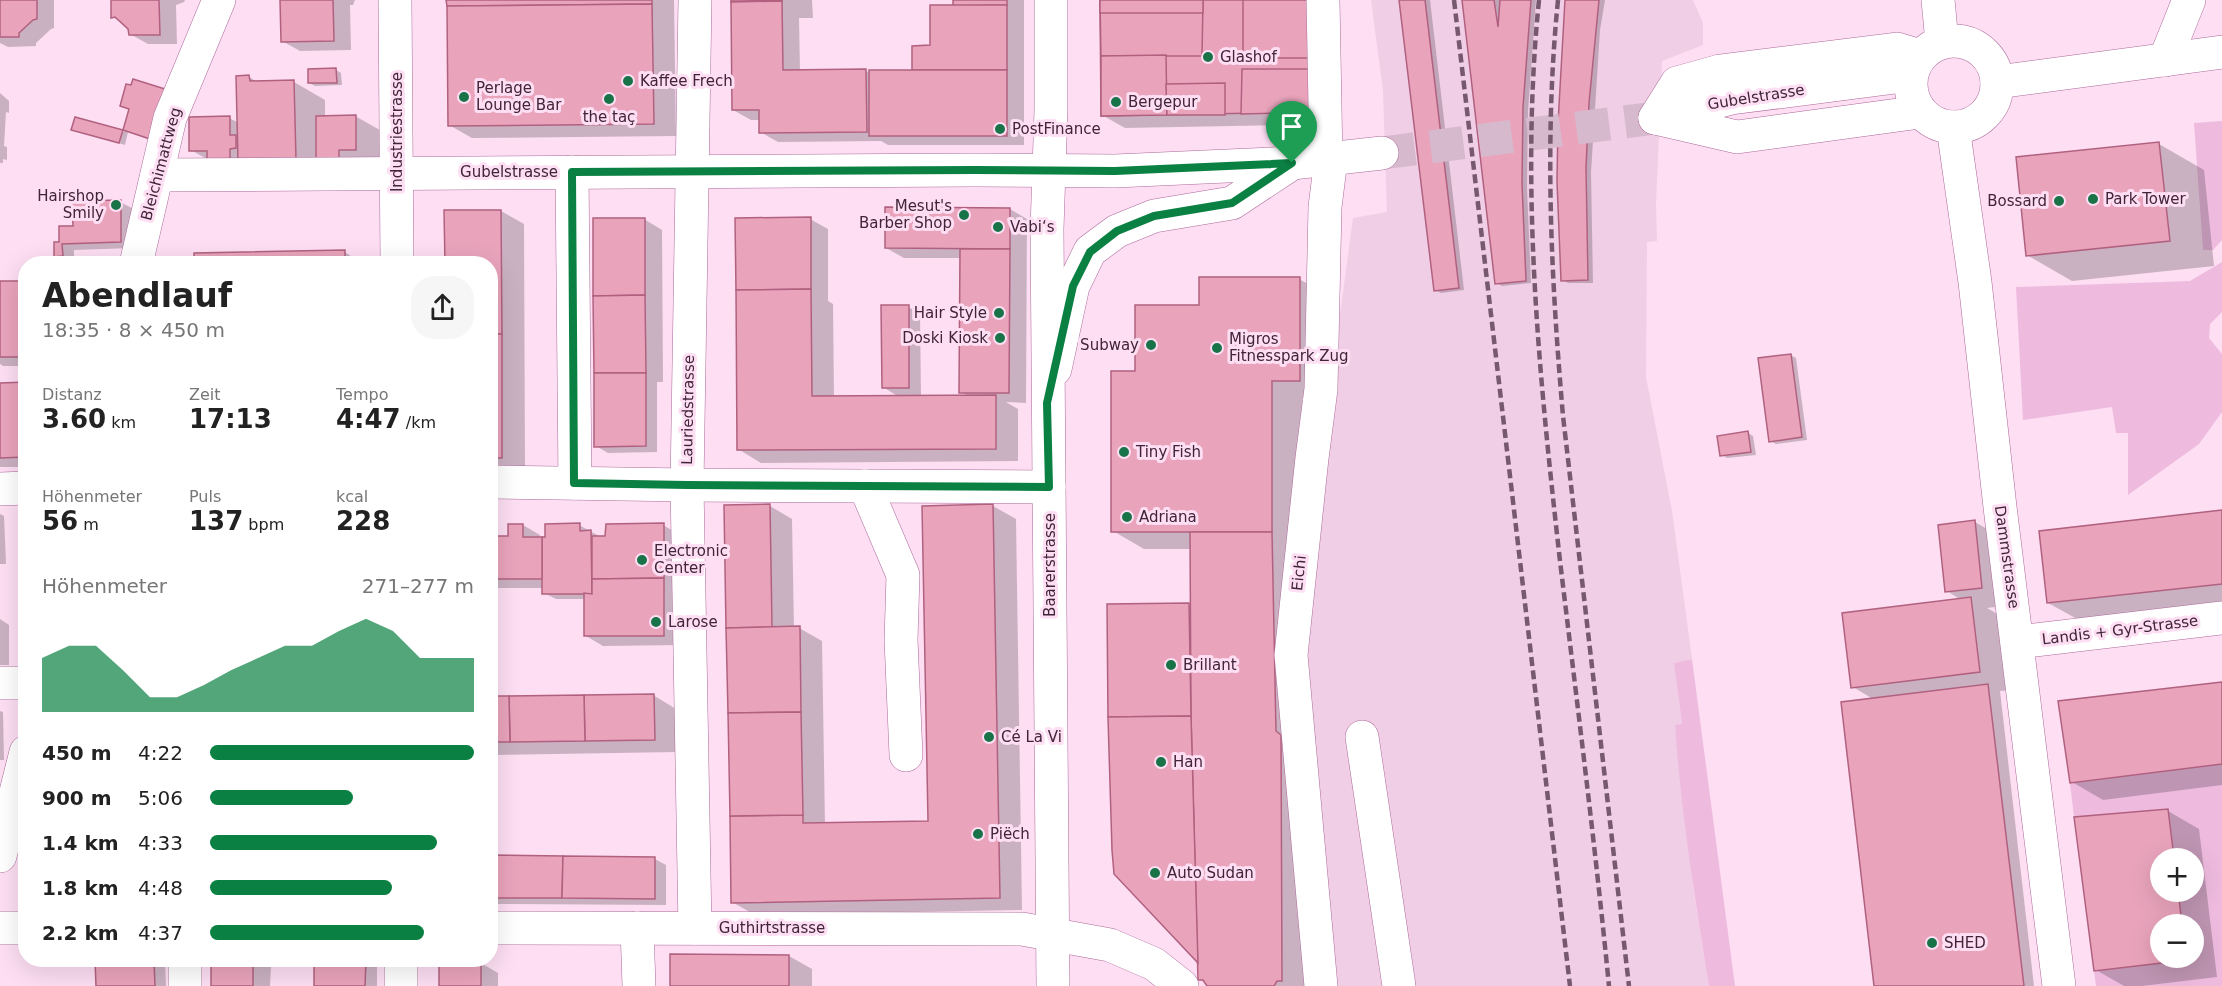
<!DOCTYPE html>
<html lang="de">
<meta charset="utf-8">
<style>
body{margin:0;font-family:"DejaVu Sans",sans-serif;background:#f6f6f6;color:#222;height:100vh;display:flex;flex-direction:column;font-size:22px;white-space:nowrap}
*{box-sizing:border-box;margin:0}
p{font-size:20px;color:#767676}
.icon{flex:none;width:33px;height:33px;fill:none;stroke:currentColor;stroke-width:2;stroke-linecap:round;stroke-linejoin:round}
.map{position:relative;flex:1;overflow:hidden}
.sheet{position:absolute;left:18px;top:256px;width:480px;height:711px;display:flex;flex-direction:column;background:#fff;border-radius:24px;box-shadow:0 6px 24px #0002}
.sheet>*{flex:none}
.fabs{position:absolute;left:2150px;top:848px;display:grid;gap:12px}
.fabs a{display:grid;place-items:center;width:54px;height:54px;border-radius:50%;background:#fff;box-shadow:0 6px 24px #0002;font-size:30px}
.pin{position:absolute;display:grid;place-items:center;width:51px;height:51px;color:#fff;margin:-62px -26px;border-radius:50% 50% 50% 0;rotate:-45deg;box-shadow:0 0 6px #0007}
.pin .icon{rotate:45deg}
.round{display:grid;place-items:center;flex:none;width:63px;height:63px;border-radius:24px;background:#f6f6f6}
.headline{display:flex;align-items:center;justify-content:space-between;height:102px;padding:0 24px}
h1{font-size:33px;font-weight:800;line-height:45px}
.metrics{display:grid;grid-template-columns:repeat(3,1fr);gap:9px;height:102px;padding:6px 24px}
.metrics div{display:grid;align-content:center}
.metrics b{font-size:26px;font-weight:800}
.metrics small{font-size:16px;font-weight:400}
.metrics p{font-size:16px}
.chart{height:168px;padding:12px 24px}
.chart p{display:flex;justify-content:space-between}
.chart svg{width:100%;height:108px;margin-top:6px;fill:#0b8043;opacity:.7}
ul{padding:0 24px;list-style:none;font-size:20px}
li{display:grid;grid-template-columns:96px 72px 1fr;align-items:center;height:45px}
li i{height:15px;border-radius:8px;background:#0b8043}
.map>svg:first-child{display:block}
</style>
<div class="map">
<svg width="2222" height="986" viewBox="0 0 2222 986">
<rect width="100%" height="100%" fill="#fddef3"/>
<path fill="#f0cee6" d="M1371,0H1693L1703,23V45L1662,61L1656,204L1657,241L1647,242L1646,377L1672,511L1692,659L1674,663L1682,724L1675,726L1694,894L1709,986H1338L1300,615L1353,218L1387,212L1383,91Z"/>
<g fill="#eebbdf">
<path d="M2222,121V240L2213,250H2203L2194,123Z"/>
<path d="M2222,262V312L2210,324L2209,338L2222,354V412L2199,444L2128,495V433H2116L2112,407L2023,420L2016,287L2190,281Z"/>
<path d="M1692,659L1735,986H1709C1695,900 1681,813 1675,725L1682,724L1674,663Z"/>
<path d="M2222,764V986H2096L2094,971L2193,957V924H2182L2178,891H2193V858H2174L2168,809L2074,817L2070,783Z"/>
</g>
<g fill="#0003" fill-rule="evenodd">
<path d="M0,0H54V28L51,29L36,43V46L8,47L0,43Z"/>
<path d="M112,0H185L184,2L176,5L177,44H148L130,34L129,28L113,17Z"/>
<path d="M281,0H355L353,5H350L351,50L300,51L282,41Z"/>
<path d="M448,0H674L676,136L472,138L449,125Z"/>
<path d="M732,0H812L813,18H799L800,71H866L870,73L914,72L932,47L955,7V0H1024V145H888L881,141L778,142L760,132V120H751L733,110Z"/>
<path d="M1102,0L1340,124L1125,128L1102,115Z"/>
<path d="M1401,0H1430L1464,290L1441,293L1435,290Z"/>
<path d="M1463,0H1500V3L1502,0H1536L1528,111L1527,188L1531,283L1502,286L1496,283Z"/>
<path d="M1567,0H1605L1600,30L1591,172L1593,283H1568L1563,280Z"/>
<path d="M336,70L341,73L342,85L315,86L309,83Z"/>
<path d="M249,77L259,83L294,82L325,100V117L355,116L387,134V167L240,178L191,150L229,118L239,123Z"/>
<path d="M127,86L162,144L128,132L125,145L73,129L76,119L124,132L130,110L121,105Z"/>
<path d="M0,93L9,101V113L6,112L4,146L7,147V160L3,159V163H0Z"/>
<path d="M2159,144L2204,170L2214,266L2072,281L2027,255Z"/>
<path d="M120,202L132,208L133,248L74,250V262L67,263L55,256L61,243L74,228Z"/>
<path d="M1010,209L1027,219L1026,403L1006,402L1018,409V461L761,463L738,449L810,219L828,229V301L833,304L834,397H899L883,387L908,307L920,313L921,396H968L961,392L962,258H904L886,248Z"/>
<path d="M501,211L524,224L525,470H490V264H446Z"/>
<path d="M644,219L662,230L663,382H657V452L608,453L596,446Z"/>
<path d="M345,252L362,264H196Z"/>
<path d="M1299,279L1331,297V398H1302L1303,551L1312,986H1208L1200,979L1199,962L1115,873L1189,604L1192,606L1191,549H1144L1113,531L1136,372L1201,306Z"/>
<path d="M0,283H26V366H3L0,364Z"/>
<path d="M1791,355L1796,358L1807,440L1776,444L1770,441Z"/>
<rect x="0" y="384" width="26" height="83"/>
<path d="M1748,433L1753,436L1756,455L1727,458L1722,455Z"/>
<path d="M770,506L792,519L794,628H799L822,641L825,824L929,822L993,506L1016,519L1022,910L755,915L732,902Z"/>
<path d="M2222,511V604L2079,620L2048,603Z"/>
<path d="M0,514L4,516L6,564H0Z"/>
<path d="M1975,522L2006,540L2013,605L1987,608L2001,616L2010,690L2000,691L2034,986H1875L1873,699L1853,687L1961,600L1947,591Z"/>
<path d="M523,525L540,535V538L579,525L601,537L663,525L675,532L681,645L603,646L586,636L585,599H556L544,593V588H490V538H509Z"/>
<path d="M0,619L9,625V665H0Z"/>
<path d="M2222,683V785L2103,800L2072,782Z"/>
<path d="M653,695L676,709L677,752L490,755V698Z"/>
<path d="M0,711L3,712L4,760H0Z"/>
<path d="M2168,811L2199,829L2217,977L2142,986H2124L2096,970ZM2160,858H2193V891H2160ZM2160,924H2193V957H2160Z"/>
<path d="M490,857L655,859L666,865V905L490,904Z"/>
<path d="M789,956L812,969V986H671Z"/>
<path d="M96,960H162L165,962L166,986H97Z"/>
<path d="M213,960H258L271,967L270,986H212Z"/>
<rect x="316" y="960" width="61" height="26"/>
<path d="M481,963L498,973V986H440Z"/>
</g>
<g fill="#e9a4bc" stroke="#b1617f" stroke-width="1.5">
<path d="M0,0H37V19L33,20L19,33V37H0Z"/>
<path d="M111,0H159L160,35H129L128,29L115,17L111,18Z"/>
<path d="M280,0H333L334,41L281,42Z"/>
<path d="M446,0H652V4L447,6Z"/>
<path d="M731,0H782V1L731,2Z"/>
<path d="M953,0H1007V5L953,6Z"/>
<path d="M1100,0H1316L1318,112L1101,116Z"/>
<path d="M1100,0H1203L1202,56H1101Z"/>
<rect x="1100" y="0" width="103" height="13"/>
<rect x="1243" y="0" width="73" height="58"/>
<path d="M1399,0H1425L1459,288L1434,291Z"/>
<path d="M1462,0H1494L1498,27L1500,0H1531L1523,107L1522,184L1526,281L1495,284Z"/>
<path d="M1565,0H1599L1589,103L1586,168L1588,280L1561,281L1557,181L1558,123Z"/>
<path d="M782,1L783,70L866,69L867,132L759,133V110H732L731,2Z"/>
<path d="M652,4L654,124L448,126L447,6Z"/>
<path d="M930,5H1007V70H912V46L930,45Z"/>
<path d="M1166,55L1167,115L1101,116V56Z"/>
<path d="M336,68L337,83H308V69Z"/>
<path d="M1242,69H1317L1318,112L1241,114Z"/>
<rect x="869" y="70" width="138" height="66"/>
<path d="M249,75L250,81L294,80L296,160L238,161L236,76Z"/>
<path d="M133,79L165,89L150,139L123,130L129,109L120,106L126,84L131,85Z"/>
<path d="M1225,83V115H1167L1166,84Z"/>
<path d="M356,115V150H339V160L316,161V116Z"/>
<path d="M230,116V135H236V148L230,149V161H207V151H189V117Z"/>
<path d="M75,117L123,130L119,143L71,130Z"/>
<path d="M2159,142L2170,241L2026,256L2016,157Z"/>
<path d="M121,200V242L62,244L63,256L54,257V242H59V226H73L72,201Z"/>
<path d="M885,207L1010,208V249L885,248Z"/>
<path d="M444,210H501L502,334H490V264H445Z"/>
<path d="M811,217V289L736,290L735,218Z"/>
<path d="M593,218H645V295L593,296Z"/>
<path d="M960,249H1010L1009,393H959Z"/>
<path d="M345,250V264H194V253Z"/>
<path d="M1199,277H1300V381H1272V532H1111V371H1135V305H1199Z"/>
<rect x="0" y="281" width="26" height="76"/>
<path d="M811,289L812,396L996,395V449L737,450L736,290Z"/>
<path d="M645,295L646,373H594L593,296Z"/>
<path d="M881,305H909V388H882Z"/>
<rect x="490" y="334" width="12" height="124"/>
<path d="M1791,354L1802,437L1769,442L1758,358Z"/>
<path d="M594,373H646V446L594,447Z"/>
<path d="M26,382V457L0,458V383Z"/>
<path d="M1748,431L1751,452L1720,456L1717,436Z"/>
<path d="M770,504L772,627L726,628L724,505Z"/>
<path d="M993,504L1000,898L731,903L730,816L803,815V823L928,821L922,506Z"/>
<path d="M2222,510V584L2047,603L2039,531Z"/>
<path d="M1975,520L1982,588L1945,592L1938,525Z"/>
<path d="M580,523V531L591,530L592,594H542V537H545V524Z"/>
<path d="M664,523V578L592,579V536H605L606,524Z"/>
<path d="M508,524H523V537H542V579H490V536H508Z"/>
<path d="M1190,532H1272L1276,731L1281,735L1282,981H1277L1274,986H1207L1203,980H1198L1191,716Z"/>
<path d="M664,578V636H584V593L592,594V579Z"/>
<path d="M1971,597L1980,672L1851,688L1842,613Z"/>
<path d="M1189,603L1191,716L1108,717L1107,604Z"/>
<path d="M800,626L801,712L728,713L726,628Z"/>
<path d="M2222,682V764L2070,783L2058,701Z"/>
<path d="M1988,684L2024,986H1874L1841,702Z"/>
<path d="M654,694L655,740L585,741L584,695Z"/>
<path d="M584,695L585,741L510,742L509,696Z"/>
<path d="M490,696H509L510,742H490Z"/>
<path d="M801,712L803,815L730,816L728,713Z"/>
<path d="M1191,716L1198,963L1114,874L1112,850L1108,717Z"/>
<path d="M2168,809L2174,858H2160V891H2178L2182,924H2160V957H2186L2187,960L2094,971L2074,817Z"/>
<rect x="21" y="853" width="5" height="45"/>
<path d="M490,855L563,856L562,898H490Z"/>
<path d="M563,856L655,857V899L562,898Z"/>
<path d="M670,954L789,955V986H670Z"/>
<path d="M95,960H154L155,986H96Z"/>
<rect x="211" y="960" width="42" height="26"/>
<path d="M314,960H366L365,986H314Z"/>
<path d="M481,961V986H439V962Z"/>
</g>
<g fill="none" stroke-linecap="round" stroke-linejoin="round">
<path stroke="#d7b9ce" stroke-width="33" stroke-dasharray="33 16" stroke-linecap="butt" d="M1382,153L1655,118"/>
<g stroke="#ad699b" stroke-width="34">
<g id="minor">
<path d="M395,0L397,264"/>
<path d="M1323,0L1326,160"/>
<path d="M1938,0L1942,42"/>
<circle cx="1954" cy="84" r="43"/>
<path d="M2165,60L2189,0"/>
<path d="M1997,82L2222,52"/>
<path d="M1659,117L1731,98L1911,75"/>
<path d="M1655,118L1677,83L1720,71L1897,49L1920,56"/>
<path d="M1655,118L1737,137L1920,112"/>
<path d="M1953,127L1975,282L2000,507L2059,986"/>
<path d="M572,172L575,483"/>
<path d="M157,175L974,170L1115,171L1292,163L1382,153"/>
<path d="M136,264L170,118L219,0"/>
<path d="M1055,369L1073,286L1090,251L1117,231L1154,216L1232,203L1291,164"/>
<path d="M490,482L687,485L1049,487"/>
<path d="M865,486L903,575L901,640L906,755"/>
<path d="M0,489L26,488"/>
<path d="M2018,642L2222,618"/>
<path d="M0,683H26"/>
<path d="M1362,737L1399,986"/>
<path d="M0,856L26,752"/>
<path d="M0,928H26"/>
<path d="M490,928L1022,929L1110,945L1154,964L1182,986"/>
<path d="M637,928L639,986"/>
<path d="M695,928L687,485L695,0"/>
<path d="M185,960V986"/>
<path d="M401,960V986"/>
<path d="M1321,986L1291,655L1312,458L1321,389L1325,207L1331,159"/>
</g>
</g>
<g stroke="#ad699b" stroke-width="34">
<path id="major" d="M1051,0V110L1047,229L1053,986"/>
</g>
<use href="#minor" stroke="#fff" stroke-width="33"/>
<use href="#major" stroke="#fff" stroke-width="33"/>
<g stroke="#76596e" stroke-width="4.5" stroke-dasharray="9 4.5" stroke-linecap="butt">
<path d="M1454,0L1570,986"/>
<path d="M1539,0C1520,187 1539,375 1560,561C1577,702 1595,844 1609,986"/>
<path d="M1558,0C1544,139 1551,278 1563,416L1629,986"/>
</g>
</g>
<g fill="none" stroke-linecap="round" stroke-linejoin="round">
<g stroke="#fff" stroke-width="12">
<path id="route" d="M1292,163L1232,203L1154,216L1117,231L1090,252L1073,286L1047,403L1049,487L687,485L574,483L572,172L974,170L1115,171Z"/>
</g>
<use href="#route" stroke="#0b8043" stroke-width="8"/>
</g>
<g fill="#187348" stroke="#fddef3" stroke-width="2">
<circle cx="1208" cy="57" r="6"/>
<circle cx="628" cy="81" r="6"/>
<circle cx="464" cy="97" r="6"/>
<circle cx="609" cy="99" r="6"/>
<circle cx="1116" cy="102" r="6"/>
<circle cx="1000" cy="129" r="6"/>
<circle cx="2093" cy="199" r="6"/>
<circle cx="2059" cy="201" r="6"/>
<circle cx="116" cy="205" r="6"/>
<circle cx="964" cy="215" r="6"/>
<circle cx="998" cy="227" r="6"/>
<circle cx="999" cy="313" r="6"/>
<circle cx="1000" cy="338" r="6"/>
<circle cx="1151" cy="345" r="6"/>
<circle cx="1217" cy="348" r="6"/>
<circle cx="1124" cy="452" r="6"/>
<circle cx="1127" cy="517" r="6"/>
<circle cx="642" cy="560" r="6"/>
<circle cx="656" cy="622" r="6"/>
<circle cx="1171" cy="665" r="6"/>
<circle cx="989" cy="737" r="6"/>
<circle cx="1161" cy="762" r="6"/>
<circle cx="978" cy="834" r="6"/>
<circle cx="1155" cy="873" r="6"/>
<circle cx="1932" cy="943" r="6"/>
</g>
<g text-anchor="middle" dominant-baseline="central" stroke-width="6" stroke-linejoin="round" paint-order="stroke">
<g font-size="15" fill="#412439" stroke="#fddef3" text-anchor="start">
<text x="1220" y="57">Glashof</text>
<text x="640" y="81">Kaffee Frech</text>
<text x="476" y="88">Perlage<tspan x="476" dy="17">Lounge Bar</tspan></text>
<text x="1128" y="102">Bergepur</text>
<text x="609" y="117" text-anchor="middle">the taç</text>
<text x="1012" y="129">PostFinance</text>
<text x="104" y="196" text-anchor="end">Hairshop<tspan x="104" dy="17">Smily</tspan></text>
<text x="2105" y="199">Park Tower</text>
<text x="2047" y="201" text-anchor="end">Bossard</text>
<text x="952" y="206" text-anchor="end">Mesut's<tspan x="952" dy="17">Barber Shop</tspan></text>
<text x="1010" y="227">Vabi‘s</text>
<text x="987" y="313" text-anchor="end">Hair Style</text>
<text x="988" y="338" text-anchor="end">Doski Kiosk</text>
<text x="1229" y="339">Migros<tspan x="1229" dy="17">Fitnesspark Zug</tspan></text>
<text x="1139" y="345" text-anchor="end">Subway</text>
<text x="1136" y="452">Tiny Fish</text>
<text x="1139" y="517">Adriana</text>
<text x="654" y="551">Electronic<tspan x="654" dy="17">Center</tspan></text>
<text x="668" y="622">Larose</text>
<text x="1183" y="665">Brillant</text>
<text x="1001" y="737">Cé La Vi</text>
<text x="1173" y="762">Han</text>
<text x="990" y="834">Piëch</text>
<text x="1167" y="873">Auto Sudan</text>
<text x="1944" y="943">SHED</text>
</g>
<g font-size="15" fill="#412439" stroke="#fddef3">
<text transform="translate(1756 97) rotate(-9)">Gubelstrasse</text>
<text transform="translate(397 132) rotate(-90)">Industriestrasse</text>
<text transform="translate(161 164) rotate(-75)">Bleichimattweg</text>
<text x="509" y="172">Gubelstrasse</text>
<text transform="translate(688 410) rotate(-89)">Lauriedstrasse</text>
<text transform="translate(2007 557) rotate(82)">Dammstrasse</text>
<text transform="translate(1050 565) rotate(-90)">Baarerstrasse</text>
<text transform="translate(1299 573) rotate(-84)">Eichi</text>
<text transform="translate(2120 630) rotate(-7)">Landis + Gyr-Strasse</text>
<text x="772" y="928">Guthirtstrasse</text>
</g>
</g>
</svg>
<div class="fabs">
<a>+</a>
<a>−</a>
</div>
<div class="pin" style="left:1292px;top:163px;background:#1e9e55"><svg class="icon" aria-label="arrive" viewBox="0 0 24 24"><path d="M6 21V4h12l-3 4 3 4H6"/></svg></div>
<section class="sheet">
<div class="headline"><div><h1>Abendlauf</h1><p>18:35 · 8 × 450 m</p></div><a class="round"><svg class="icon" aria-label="share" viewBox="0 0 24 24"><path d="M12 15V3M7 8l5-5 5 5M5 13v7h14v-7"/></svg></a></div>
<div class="metrics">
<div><p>Distanz</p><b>3.60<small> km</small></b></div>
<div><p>Zeit</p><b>17:13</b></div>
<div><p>Tempo</p><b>4:47<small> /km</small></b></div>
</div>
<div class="metrics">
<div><p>Höhenmeter</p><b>56<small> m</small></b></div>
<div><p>Puls</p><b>137<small> bpm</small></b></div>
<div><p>kcal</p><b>228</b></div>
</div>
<div class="chart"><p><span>Höhenmeter</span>271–277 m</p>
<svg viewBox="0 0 160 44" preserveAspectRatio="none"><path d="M0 44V22L10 17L20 17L30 27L40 38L50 38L60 33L70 27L80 22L90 17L100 17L110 11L120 6L130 11L140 22L150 22L160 22V44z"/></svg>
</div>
<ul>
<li><b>450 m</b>4:22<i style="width:100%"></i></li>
<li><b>900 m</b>5:06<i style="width:54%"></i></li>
<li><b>1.4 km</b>4:33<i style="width:86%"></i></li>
<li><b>1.8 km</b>4:48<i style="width:69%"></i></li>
<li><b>2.2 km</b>4:37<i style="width:81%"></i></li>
</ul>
</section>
</div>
